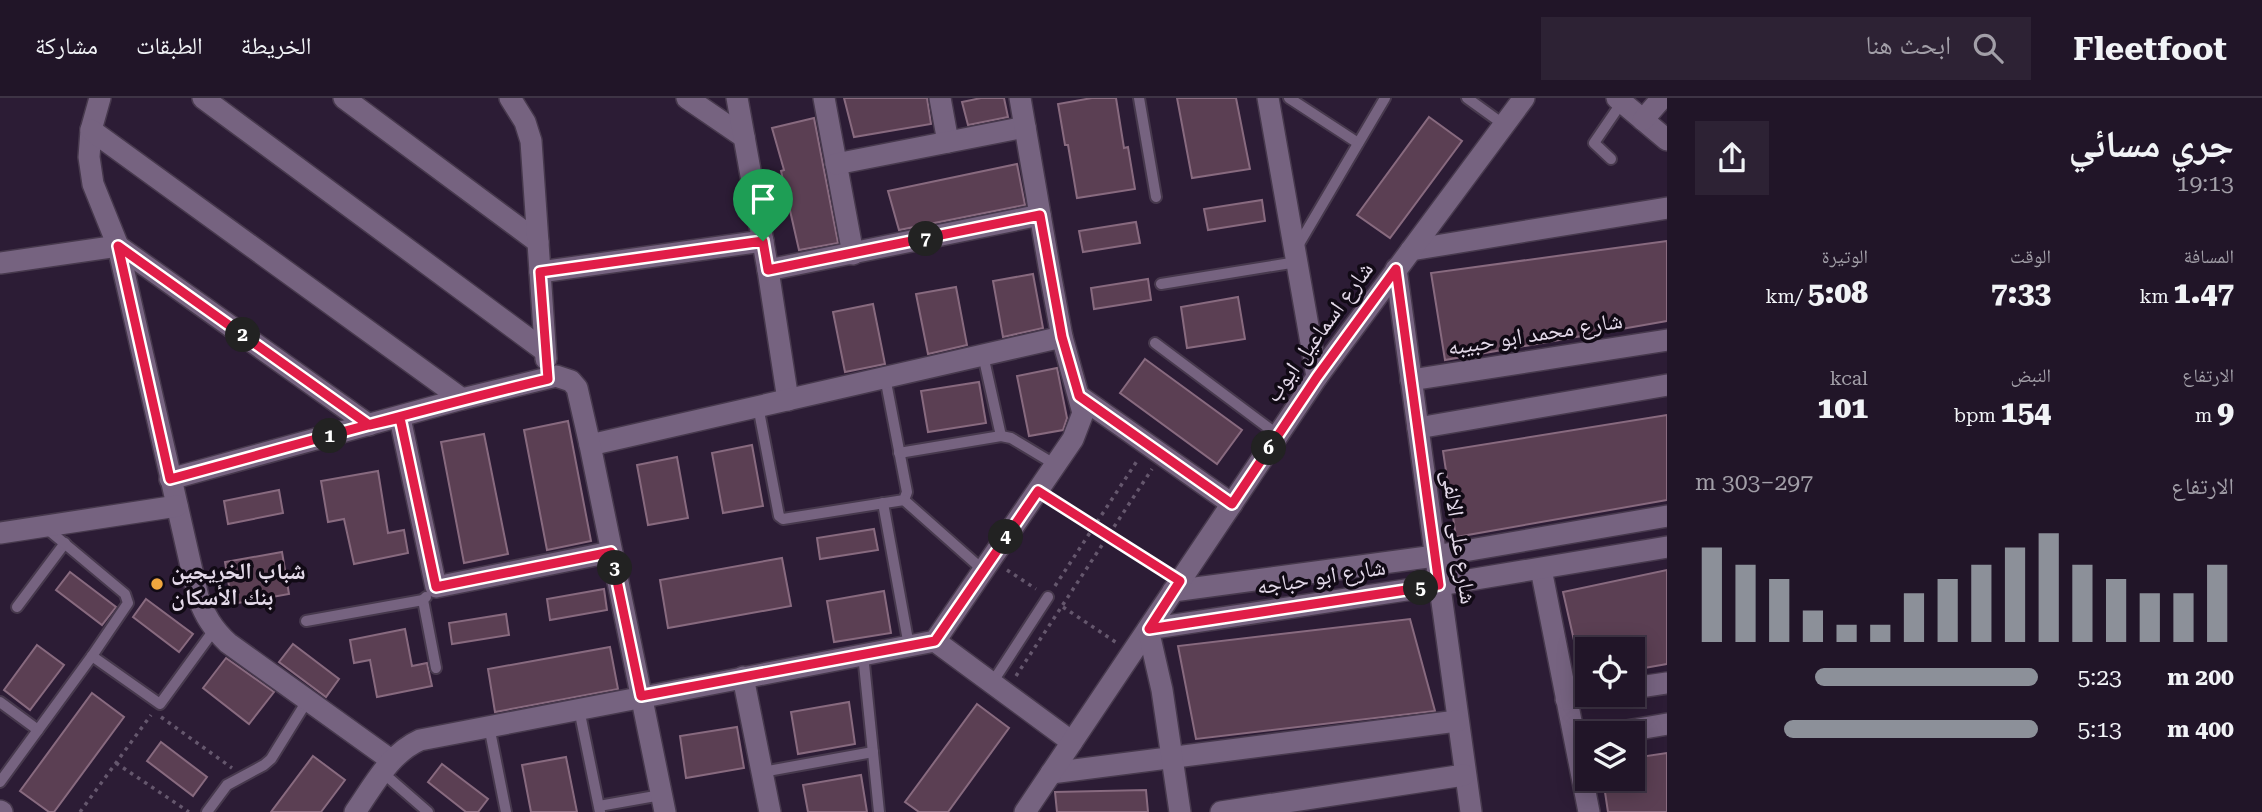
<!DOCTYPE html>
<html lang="ar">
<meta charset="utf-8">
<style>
body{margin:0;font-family:"Roboto Serif","Noto Naskh Arabic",serif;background:#2d2234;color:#f1f3f6;direction:rtl;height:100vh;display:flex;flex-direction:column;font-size:26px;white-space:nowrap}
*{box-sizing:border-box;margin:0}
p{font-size:23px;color:#a29fa8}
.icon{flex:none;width:38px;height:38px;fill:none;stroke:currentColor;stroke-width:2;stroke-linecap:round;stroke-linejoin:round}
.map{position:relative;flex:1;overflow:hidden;direction:ltr}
.drawer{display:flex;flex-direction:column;background:#211528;width:595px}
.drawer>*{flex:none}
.buttons{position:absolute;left:1575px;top:539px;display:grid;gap:14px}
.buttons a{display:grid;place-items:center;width:70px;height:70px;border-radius:0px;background:#211528;box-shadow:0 4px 18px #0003,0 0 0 2px #3e3445;font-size:35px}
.pin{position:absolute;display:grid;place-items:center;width:60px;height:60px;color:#fff;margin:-72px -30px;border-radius:50% 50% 50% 0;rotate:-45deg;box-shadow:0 0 7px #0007}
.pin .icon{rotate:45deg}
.km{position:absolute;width:35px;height:35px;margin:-18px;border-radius:50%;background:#222;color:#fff;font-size:19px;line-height:35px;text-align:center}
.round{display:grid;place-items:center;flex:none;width:74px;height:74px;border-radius:0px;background:#2d2234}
.overview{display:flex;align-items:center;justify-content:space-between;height:119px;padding:0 28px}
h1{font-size:38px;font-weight:800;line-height:52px}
.metrics{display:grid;grid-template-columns:repeat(3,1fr);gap:10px;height:119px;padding:7px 28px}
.metrics div{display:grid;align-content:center}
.metrics b{font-size:30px;font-weight:800}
.metrics small{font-size:19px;font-weight:400}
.metrics p{font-size:19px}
.chart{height:196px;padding:14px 28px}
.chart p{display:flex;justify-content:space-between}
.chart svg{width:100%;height:126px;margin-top:7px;stroke:#8c9099;stroke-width:6}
ul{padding:0 28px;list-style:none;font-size:23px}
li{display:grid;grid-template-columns:112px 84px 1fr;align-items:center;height:52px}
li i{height:18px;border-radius:9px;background:#8c9099}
header{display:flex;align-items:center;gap:42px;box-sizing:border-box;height:98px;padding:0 35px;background:#211528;border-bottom:2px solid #3e3445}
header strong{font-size:33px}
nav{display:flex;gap:38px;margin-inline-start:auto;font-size:24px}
.search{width:490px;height:63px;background:#2d2234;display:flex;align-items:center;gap:18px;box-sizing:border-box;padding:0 24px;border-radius:0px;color:#a29fa8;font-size:26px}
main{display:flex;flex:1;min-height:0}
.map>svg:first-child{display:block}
</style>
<header>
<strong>Fleetfoot</strong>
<div class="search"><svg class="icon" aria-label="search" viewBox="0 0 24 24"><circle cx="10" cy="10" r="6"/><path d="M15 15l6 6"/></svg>ابحث هنا</div>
<nav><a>الخريطة</a><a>الطبقات</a><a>مشاركة</a></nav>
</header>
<main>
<section class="drawer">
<div class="overview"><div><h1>جري مسائي</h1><p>19:13</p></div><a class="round"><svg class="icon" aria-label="share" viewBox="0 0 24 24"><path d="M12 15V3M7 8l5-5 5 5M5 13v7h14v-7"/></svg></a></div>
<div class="metrics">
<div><p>المسافة</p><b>1.47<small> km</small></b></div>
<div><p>الوقت</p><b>7:33</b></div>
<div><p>الوتيرة</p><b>5:08<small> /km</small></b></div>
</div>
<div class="metrics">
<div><p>الارتفاع</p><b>9<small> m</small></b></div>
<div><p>النبض</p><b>154<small> bpm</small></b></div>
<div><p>kcal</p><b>101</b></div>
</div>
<div class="chart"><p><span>الارتفاع</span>297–303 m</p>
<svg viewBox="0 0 160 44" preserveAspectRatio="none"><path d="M5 44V11M15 44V17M25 44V22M35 44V33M45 44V38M55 44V38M65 44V27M75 44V22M85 44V17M95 44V11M105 44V6M115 44V17M125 44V22M135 44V27M145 44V27M155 44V17"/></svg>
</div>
<ul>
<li><b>200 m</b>5:23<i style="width:65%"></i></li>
<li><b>400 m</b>5:13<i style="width:74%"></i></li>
</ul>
</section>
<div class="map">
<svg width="1667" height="714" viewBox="0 0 1667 714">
<rect width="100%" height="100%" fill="#2c1c35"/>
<g fill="#5b3f53" stroke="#886a7f" stroke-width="2">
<path d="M844,0H927L931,26L854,39Z"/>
<path d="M981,0H1004L1008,19L968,27L962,4Z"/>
<path d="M1092,0H1116L1124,50L1128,49L1135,91L1077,100L1068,47H1065L1058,6Z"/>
<path d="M1177,0H1236L1250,71L1192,80Z"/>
<path d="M1429,19L1462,43L1390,140L1357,117Z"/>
<path d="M814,20L838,145L799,152L781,73L784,72L772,30Z"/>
<path d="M1017,66L1025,107L899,132L888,93Z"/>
<path d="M1262,102L1265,123L1208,132L1204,111Z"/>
<path d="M1136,124L1140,145L1083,154L1079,133Z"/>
<path d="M1667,143V223L1445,262L1431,175Z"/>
<path d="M1033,176L1043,230L1003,239L993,183Z"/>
<path d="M1148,181L1151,202L1094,211L1091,190Z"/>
<path d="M956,189L967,247L928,256L916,196Z"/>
<path d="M1238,199L1245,241L1187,250L1181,209Z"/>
<path d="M873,206L885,266L845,274L833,214Z"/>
<path d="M1145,261L1242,332L1217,366L1120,295Z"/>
<path d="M1057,270L1067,320L1063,332L1029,338L1017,278Z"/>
<path d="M979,284L986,325L928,334L921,293Z"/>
<path d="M1667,317V402L1456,439L1443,353Z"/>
<path d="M568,323L591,443L547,452L524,332Z"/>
<path d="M484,336L508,456L464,465L441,344Z"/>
<path d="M752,347L763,408L723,415L712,355Z"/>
<path d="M677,359L688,420L648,427L637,367Z"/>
<path d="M378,373L388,435L404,432L408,455L354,466L344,421L328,424L321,383Z"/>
<path d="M279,392L283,415L228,426L224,403Z"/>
<path d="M874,431L878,452L820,461L817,440Z"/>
<path d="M282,454L289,496L232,506L225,464Z"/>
<path d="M782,460L791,508L668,530L660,482Z"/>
<path d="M1667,472V566L1633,572V551H1576L1563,494Z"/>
<path d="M70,474L116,509L102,527L56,492Z"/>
<path d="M604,491L607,512L550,522L547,501Z"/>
<path d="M884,493L891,535L834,544L827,503Z"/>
<path d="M146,501L193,536L179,554L133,519Z"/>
<path d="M506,516L509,537L452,546L449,525Z"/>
<path d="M1410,521L1435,613L1196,641L1178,548Z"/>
<path d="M405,531L412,568L427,565L432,588L377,599L370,562L354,565L350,542Z"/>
<path d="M293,546L339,581L326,599L279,564Z"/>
<path d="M37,547L64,567L30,612L4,592Z"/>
<path d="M610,549L618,591L495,614L488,571Z"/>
<path d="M226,560L274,594L249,626L203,590Z"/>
<path d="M92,595L124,619L54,714H49L20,693Z"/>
<path d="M849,604L855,646L798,656L791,614Z"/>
<path d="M977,606L1009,630L948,714H919L905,704Z"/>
<path d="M737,629L744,670L686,680L680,638Z"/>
<path d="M161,644L207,679L193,698L147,663Z"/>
<path d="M1667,655V714H1608L1603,681H1633V660Z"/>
<path d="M313,658L345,682L321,714H271Z"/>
<path d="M566,659L577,714H531L522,667Z"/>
<path d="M442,666L488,701L478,714H466L428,684Z"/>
<path d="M861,677L867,714H808L803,687Z"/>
<path d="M1146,692L1148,714H1057L1055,694Z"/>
</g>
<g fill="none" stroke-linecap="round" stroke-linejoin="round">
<g stroke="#47394d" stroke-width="14">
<g id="service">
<path d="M1139,0L1156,99"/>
<path d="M1289,0L1358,45"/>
<path d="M1467,0L1503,26"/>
<path d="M1611,61L1594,45L1622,4"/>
<path d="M1296,151L1385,0"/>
<path d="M1161,186L1297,164"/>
<path d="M1155,245L1278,337"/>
<path d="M983,257L1001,338"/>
<path d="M758,308L779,418L783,421L904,402L907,394L885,279"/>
<path d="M899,355L1001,338L1011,340L1056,367"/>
<path d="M904,402L983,472"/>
<path d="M883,405L909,548"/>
<path d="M426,499L423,502L436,570"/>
<path d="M17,509L65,445"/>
<path d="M306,523L423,502"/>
<path d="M863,556L879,714"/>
<path d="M92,558L160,606L214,532"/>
<path d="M992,585L1048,499"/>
<path d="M0,604L38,632"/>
<path d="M579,611L600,714"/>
<path d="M489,628L506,714"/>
<path d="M382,674L428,714"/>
<path d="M762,674L873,654"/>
<path d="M0,684L92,558L128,505L125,496L46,430"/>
<path d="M599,708L661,697"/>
<path d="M207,714L227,687L264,667L271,661L307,603"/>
</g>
</g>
<g stroke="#47394d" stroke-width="24">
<g id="minor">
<path d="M100,0L91,32L89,59L93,86L118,148L198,499C205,518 213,531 228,545L391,662"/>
<path d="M203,0L545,253"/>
<path d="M344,0L538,144"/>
<path d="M510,0L525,24L531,43L546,261"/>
<path d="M687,0L744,39"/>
<path d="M737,0L768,172L788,302"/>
<path d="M824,0L853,156"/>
<path d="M940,0L948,44"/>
<path d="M1268,0L1317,279"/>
<path d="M1617,0L1667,42"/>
<path d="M1643,22L1662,0"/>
<path d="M91,32L462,301"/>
<path d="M836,66L1025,29"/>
<path d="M1411,152L1667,110"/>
<path d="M0,165L118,148L369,327"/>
<path d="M1396,171L1471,714"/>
<path d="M768,172L1040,117"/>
<path d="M540,174L763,143"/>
<path d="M1411,282L1667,242"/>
<path d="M1079,298L1232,406"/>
<path d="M400,320L436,489L611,454"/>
<path d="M1418,330L1667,287"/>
<path d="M590,347L1062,239"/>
<path d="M170,381L462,301L556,278L571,283L577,290L590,347L665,714"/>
<path d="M0,435L177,408"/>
<path d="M1541,471L1589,714"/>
<path d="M1173,493L1435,458L1667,418"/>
<path d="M935,543L1072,644"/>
<path d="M743,579L770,714"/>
<path d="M1633,590L1667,585"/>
<path d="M1566,601L1594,597"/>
<path d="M1615,635L1667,626"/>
<path d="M1051,675L1457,623"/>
<path d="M355,714C374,687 389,656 420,642L935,543L1073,341L1083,315L1062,239L1051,180L1020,0"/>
<path d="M1025,714L1317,279L1524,0"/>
<path d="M1180,714L1162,592L1148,531L1439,487L1667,449"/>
<path d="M1221,714L1464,677"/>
</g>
</g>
<g stroke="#47394d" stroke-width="24">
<path id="tertiary" d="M0,713L2,714"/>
</g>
<g stroke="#65576d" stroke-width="3.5" stroke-dasharray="3.5 5" stroke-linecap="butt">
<path d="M1055,403L1164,472"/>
<path d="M1007,472L1036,491"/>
<path d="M1055,488L1137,363"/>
<path d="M1063,509L1117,545"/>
<path d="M1016,578L1152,371"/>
<path d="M161,619L232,670"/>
<path d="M116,665L189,714"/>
<path d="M80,714L151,617"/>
</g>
<use href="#service" stroke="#766380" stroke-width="10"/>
<use href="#minor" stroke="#766380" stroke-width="21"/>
<use href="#tertiary" stroke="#766380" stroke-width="21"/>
</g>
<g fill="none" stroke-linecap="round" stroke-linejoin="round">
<g stroke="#fff" stroke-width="14">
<path id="route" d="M763,143L540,174L548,281C421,311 296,347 170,381L118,148L369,327L400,320L436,489L611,454L641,598L935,543L1038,393L1180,483L1149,531L1439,487L1396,171L1317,279L1232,406L1079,298L1062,239L1040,117L768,172L763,143"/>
</g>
<use href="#route" stroke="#e11d48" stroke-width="9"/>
</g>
<circle fill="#f0a63e" stroke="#110a15" stroke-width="2.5" cx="157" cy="486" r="7"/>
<g text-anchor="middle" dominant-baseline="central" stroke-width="7" stroke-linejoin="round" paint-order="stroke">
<g font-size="23" fill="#e4daea" stroke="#110a15">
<text transform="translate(1319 234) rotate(-54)">شارع اسماعيل ايوب</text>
<text transform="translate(1535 236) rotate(-9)">شارع محمد ابو حبيبه</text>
<text transform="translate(1459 439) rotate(82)">شارع على الالفى</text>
<text transform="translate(1321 479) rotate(-9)">شارع ابو حباجه</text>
</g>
<g font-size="23" font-weight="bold" fill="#e4daea" stroke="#110a15" text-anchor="start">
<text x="171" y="473">شباب الخريجين<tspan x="171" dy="26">بنك الأسكان</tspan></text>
</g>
</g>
</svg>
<div class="buttons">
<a><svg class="icon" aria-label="locate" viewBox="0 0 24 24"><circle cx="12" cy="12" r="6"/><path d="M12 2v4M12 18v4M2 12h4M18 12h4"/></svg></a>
<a><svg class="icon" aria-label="layers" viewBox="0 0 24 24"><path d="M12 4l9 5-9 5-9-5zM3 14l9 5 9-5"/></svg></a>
</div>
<div class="pin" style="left:763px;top:143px;background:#1e9e55"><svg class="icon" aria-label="arrive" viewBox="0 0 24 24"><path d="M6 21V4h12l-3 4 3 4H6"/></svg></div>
<b class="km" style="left:330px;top:338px">1</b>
<b class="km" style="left:243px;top:237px">2</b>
<b class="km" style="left:615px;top:470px">3</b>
<b class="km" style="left:1006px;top:439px">4</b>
<b class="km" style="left:1421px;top:490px">5</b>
<b class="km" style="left:1269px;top:350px">6</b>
<b class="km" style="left:926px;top:141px">7</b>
</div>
</main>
